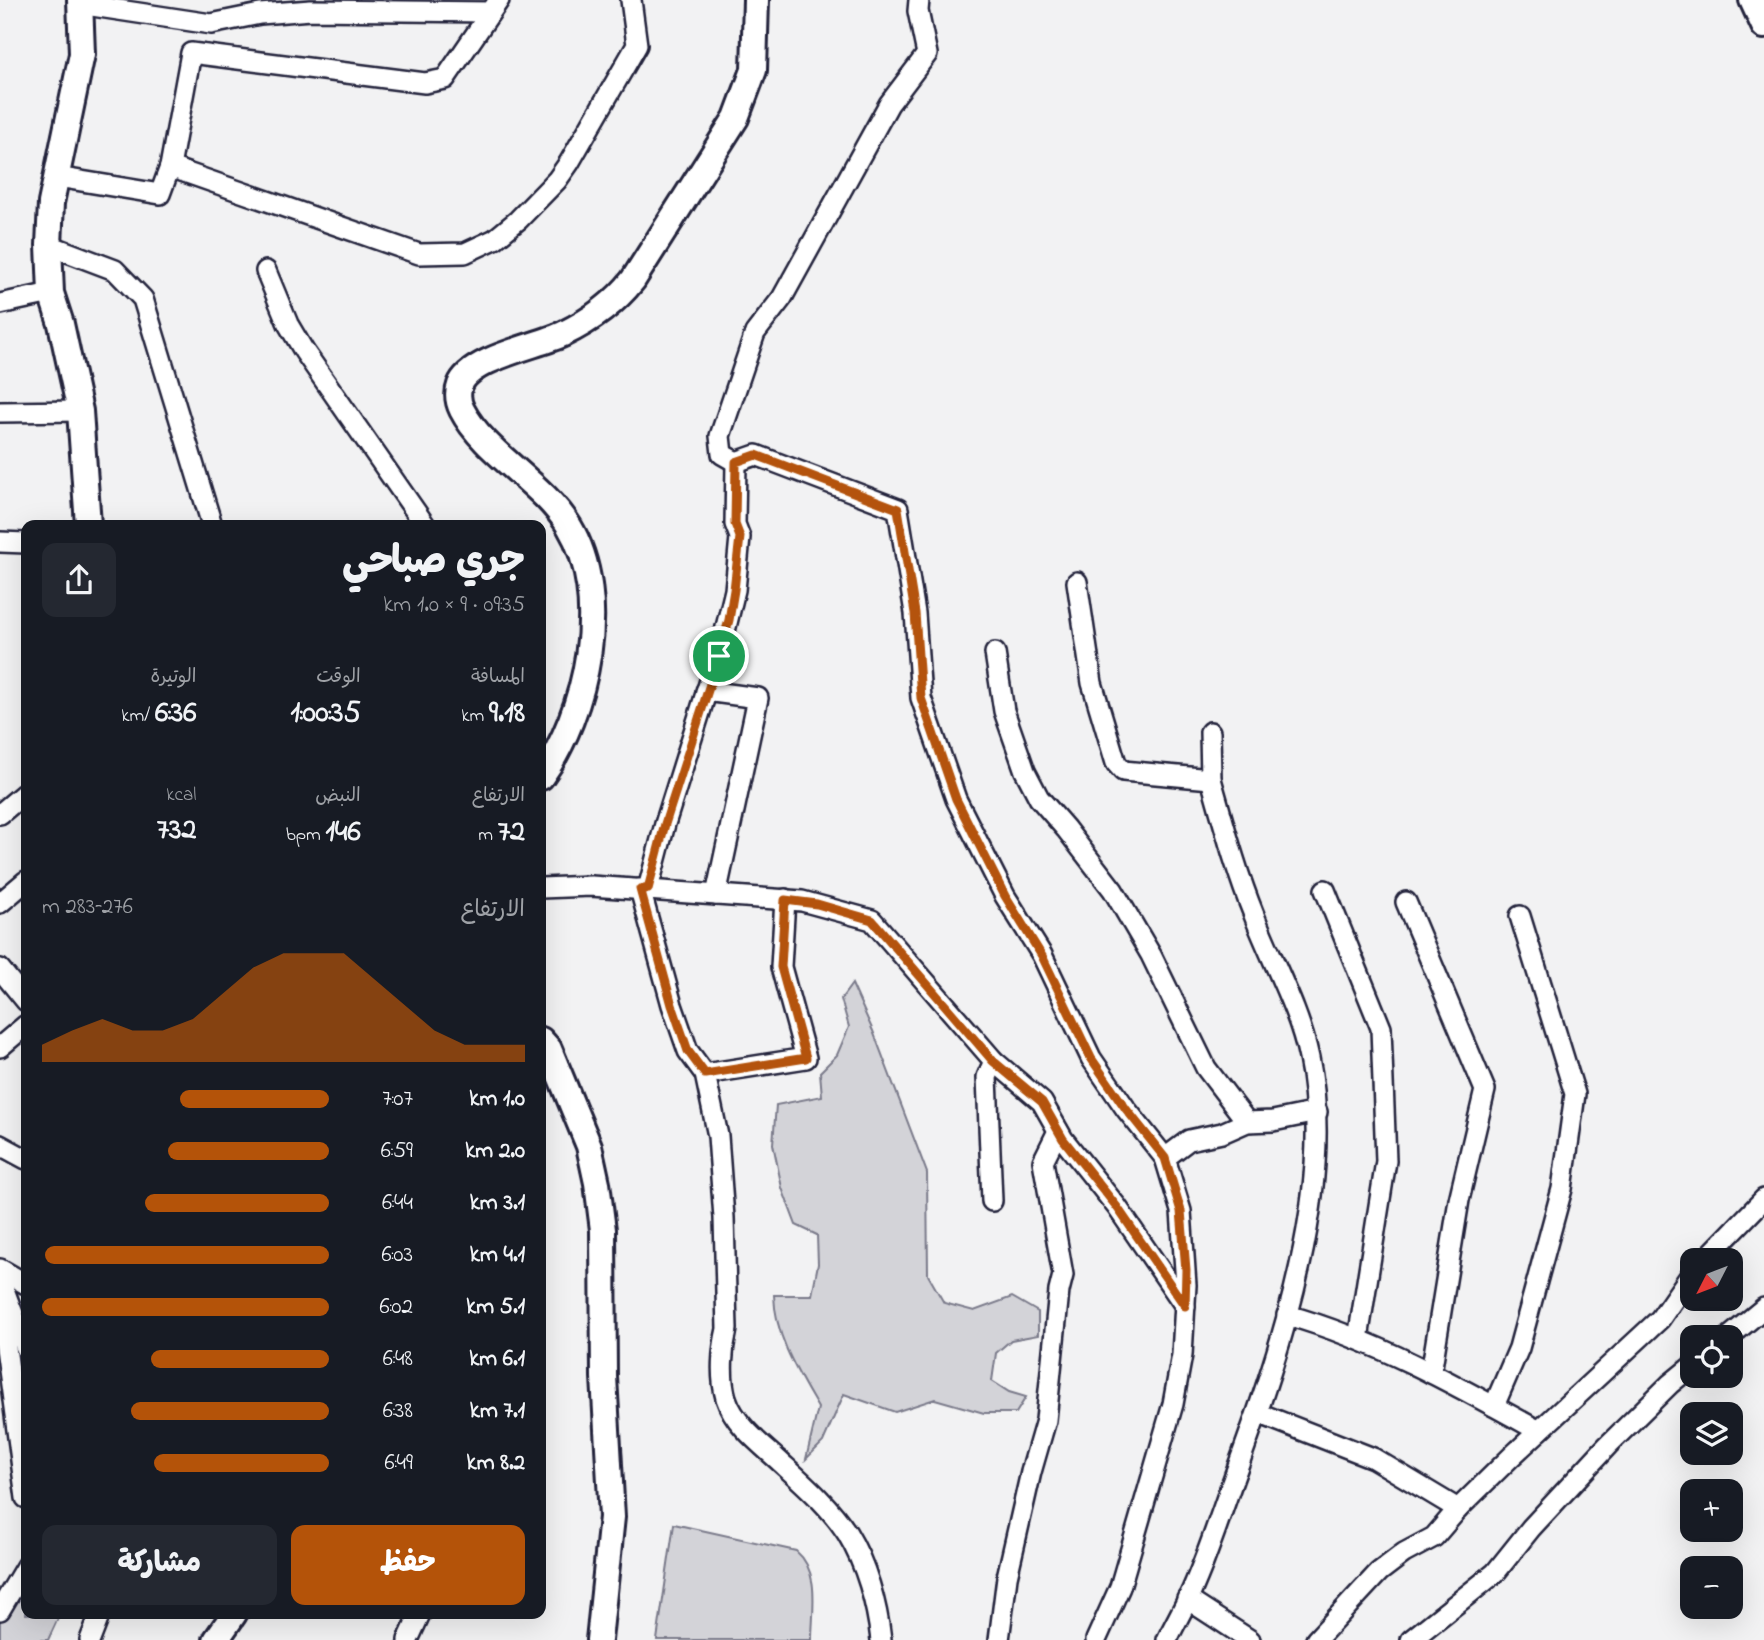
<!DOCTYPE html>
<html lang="ar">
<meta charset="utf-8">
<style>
body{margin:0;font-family:"Indie Flower","Playpen Sans Arabic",sans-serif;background:#242831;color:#f1f3f6;direction:rtl;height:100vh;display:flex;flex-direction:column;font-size:26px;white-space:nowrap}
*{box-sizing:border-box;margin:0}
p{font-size:23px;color:#9ea1a6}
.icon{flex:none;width:38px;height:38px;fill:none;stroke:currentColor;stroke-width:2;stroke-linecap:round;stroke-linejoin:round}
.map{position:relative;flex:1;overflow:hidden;direction:ltr}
.sheet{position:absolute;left:21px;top:520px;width:525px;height:1099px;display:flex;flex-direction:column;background:#171b24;border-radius:14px;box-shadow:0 7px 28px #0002;direction:rtl}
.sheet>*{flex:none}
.needle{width:46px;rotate:228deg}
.buttons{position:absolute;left:1680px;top:1248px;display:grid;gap:14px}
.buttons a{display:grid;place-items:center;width:63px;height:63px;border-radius:14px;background:#171b24;box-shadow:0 7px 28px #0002;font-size:35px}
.pin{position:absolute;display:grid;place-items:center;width:60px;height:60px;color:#fff;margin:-30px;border:4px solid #fff;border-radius:50%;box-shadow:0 2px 7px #0007}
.round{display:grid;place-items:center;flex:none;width:74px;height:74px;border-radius:14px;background:#242831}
.summary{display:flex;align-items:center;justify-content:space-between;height:119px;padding:0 21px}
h1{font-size:38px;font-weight:800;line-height:52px}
.figures{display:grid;grid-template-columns:repeat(3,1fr);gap:10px;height:119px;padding:7px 21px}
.figures div{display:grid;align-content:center}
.figures b{font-size:30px;font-weight:800}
.figures small{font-size:19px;font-weight:400}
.figures p{font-size:19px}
.chart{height:196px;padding:14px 21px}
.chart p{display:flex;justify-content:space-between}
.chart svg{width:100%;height:126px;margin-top:7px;fill:#b45309;opacity:.7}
.action{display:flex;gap:14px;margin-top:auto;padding:14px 21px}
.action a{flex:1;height:80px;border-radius:14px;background:#b45309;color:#fff;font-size:28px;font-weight:800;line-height:80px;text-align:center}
.action a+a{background:#242831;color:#f1f3f6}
ul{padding:0 21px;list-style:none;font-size:23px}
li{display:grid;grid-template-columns:112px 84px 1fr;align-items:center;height:52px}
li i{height:18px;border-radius:9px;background:#b45309}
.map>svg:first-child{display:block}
</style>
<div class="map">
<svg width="1764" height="1640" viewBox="0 0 1764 1640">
<rect width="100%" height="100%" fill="#f2f2f3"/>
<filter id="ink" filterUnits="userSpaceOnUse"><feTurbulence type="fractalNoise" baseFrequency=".0143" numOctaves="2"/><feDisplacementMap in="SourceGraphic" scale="14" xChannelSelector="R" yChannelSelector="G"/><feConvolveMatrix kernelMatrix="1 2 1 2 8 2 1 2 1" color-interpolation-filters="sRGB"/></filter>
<g filter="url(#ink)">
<g fill="#d3d3d8" stroke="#7a7a8a" stroke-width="2">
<path d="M852,984L873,1031L927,1173L928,1275L944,1303L974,1311L1012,1297L1038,1312V1335L1011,1340L996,1353L992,1381L1009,1392L1026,1397L1016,1413H984L935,1399L895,1412L844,1394L823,1442L806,1459L818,1408C798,1373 775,1337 774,1295H812L818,1264L817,1235L796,1225L782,1188L773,1144L776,1105L822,1096L820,1072L837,1055L849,1027L841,999Z"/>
<path d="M674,1524L796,1551C821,1572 812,1611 812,1640H657Z"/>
<path d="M26,1588V1614H60L48,1640H0V1621Z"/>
</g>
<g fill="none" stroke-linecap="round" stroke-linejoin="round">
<g stroke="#22223b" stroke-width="24">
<g id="minor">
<path d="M79,4L211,24L260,14L311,10L490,12"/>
<path d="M170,167L191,53L425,83L445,79L499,0"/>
<path d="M57,177L160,194L170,167L419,254L465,253L495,239L518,220L557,180L569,163L637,45L631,0"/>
<path d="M49,245L115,270L143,299L212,525"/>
<path d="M266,271L288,324L304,351L425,525"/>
<path d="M0,304L51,293"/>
<path d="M0,412L80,411"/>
<path d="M736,462L756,455L898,509L915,613L921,698L956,799L1005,896L1042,955L1091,1058L1126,1109L1165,1158L1181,1211L1186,1285L1182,1355L1173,1404L1120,1587L1096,1640"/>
<path d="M736,462L722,454L720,436L755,333L782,298L889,104L927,54L918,11L919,0"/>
<path d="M0,542L26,543"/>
<path d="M1077,582L1092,683L1116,763L1123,771L1211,779L1210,732"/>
<path d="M995,653L1004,711L1025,771L1039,798L1066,829L1113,890L1151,955L1206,1068L1247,1122"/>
<path d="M706,691L758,698L716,895"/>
<path d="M0,814L26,792"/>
<path d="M541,888L591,886L802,901L872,920L994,1061L1042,1102L1063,1139L1117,1207L1185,1306"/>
<path d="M640,889L672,1005L688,1051L705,1074L718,1136L724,1218L727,1329C722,1350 720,1377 726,1398C734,1423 758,1442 777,1459C802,1482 829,1505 847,1533C866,1564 877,1604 881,1640"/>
<path d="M648,889L665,824L712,674L719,656L735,590L740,537L735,524L736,462"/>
<path d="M1325,890L1381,1028L1386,1161L1358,1339"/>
<path d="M1406,902L1485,1090L1459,1200L1431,1373"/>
<path d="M0,903L26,881"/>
<path d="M0,969L26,1001"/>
<path d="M0,1047L26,1025"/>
<path d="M705,1074L806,1058L781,967L785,899"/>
<path d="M0,1145L26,1159"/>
<path d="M1165,1158L1189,1140L1222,1133L1247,1122L1273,1121L1317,1112"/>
<path d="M992,1201L987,1077L994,1061"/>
<path d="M1705,1260L1764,1199"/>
<path d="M0,1269L26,1284"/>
<path d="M0,1279L26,1348"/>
<path d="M0,1302L26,1498"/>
<path d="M1287,1315C1376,1340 1458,1386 1539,1431"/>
<path d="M1729,1337L1764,1308"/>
<path d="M1494,1406L1519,1348L1562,1189L1575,1094L1520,916"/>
<path d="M1258,1413L1373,1458L1458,1509"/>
<path d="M1187,1599L1250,1640"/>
<path d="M0,1610L26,1566"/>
<path d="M90,1640L100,1614"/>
<path d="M408,1640L420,1614"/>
<path d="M999,1640L1007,1577L1031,1472L1046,1420L1059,1291L1063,1275L1043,1161L1058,1131"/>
<path d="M1167,1640C1176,1621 1187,1603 1195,1583C1211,1546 1223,1507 1237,1469C1281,1348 1336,1187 1309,1058C1299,1009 1272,962 1254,915C1236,871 1224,825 1211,779"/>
<path d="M1316,1640L1379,1572L1404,1553L1434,1537L1458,1509L1512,1456L1660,1319L1692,1273"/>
<path d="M1411,1640L1495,1573L1531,1528L1608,1445L1670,1384L1692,1366"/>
</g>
</g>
<g stroke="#22223b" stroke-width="30">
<g id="major">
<path d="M80,0L82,54L51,203L49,245L51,293L61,324L80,411L88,525"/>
<path d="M1752,0L1764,26"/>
<path d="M541,777C587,713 612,597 569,526C543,483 484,453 462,410C458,402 457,393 460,385C470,358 538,346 563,334C590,321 614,304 633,280L736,118L754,70L756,0"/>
<path d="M541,1040L549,1049L589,1146L597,1183L603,1230L604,1377L612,1517L599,1640"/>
<path d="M216,1640L234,1614"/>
</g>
</g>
<use href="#minor" stroke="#fff" stroke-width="19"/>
<use href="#major" stroke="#fff" stroke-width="24"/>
</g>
</g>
<g fill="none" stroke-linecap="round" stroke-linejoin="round" filter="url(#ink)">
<g stroke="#fff" stroke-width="14">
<path id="route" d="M756,455L898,509L915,613L921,698L956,799L1005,896L1042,956L1091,1058L1126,1109L1165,1158L1181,1211L1186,1270L1185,1306L1117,1207L1063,1139L1042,1102L993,1061L872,920L817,904L785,900L781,967L806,1058L705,1074L688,1051L672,1005L640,889H648L665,824L719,656L729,620L734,590L740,537L735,524L736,462Z"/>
</g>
<use href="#route" stroke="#b45309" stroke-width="9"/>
</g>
</svg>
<div class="buttons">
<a><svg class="needle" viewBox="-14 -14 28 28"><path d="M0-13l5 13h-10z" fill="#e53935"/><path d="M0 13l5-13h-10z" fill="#9ea1a6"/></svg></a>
<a><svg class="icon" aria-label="locate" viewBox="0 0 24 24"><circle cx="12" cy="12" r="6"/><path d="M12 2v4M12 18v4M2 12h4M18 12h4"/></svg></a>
<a><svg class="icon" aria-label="layers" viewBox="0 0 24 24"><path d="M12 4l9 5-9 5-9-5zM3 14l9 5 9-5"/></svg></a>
<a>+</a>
<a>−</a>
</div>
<div class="pin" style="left:719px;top:656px;background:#1e9e55"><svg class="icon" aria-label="arrive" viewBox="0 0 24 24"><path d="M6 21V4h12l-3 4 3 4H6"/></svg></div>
<section class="sheet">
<div class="summary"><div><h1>جري صباحي</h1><p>09:35 · 9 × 1.0 km</p></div><a class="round"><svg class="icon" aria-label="share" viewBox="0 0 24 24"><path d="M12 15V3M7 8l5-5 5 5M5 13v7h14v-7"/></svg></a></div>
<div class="figures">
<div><p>المسافة</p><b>9.18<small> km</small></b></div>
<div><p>الوقت</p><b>1:00:35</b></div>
<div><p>الوتيرة</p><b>6:36<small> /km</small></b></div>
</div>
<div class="figures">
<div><p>الارتفاع</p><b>72<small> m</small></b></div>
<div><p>النبض</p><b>146<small> bpm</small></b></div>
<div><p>kcal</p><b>732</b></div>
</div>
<div class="chart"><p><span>الارتفاع</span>276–283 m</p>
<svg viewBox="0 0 160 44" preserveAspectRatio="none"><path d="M0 44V38L10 33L20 29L30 33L40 33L50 29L60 20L70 11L80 6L90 6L100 6L110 15L120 24L130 33L140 38L150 38L160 38V44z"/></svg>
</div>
<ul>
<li><b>1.0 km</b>7:07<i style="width:52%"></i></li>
<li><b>2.0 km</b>6:59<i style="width:56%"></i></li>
<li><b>3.1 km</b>6:44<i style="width:64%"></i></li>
<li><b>4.1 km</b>6:03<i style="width:99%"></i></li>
<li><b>5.1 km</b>6:02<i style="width:100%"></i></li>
<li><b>6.1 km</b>6:48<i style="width:62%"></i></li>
<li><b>7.1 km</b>6:38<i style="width:69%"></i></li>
<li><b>8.2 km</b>6:49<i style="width:61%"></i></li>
</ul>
<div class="action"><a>حفظ</a><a>مشاركة</a></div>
</section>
</div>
